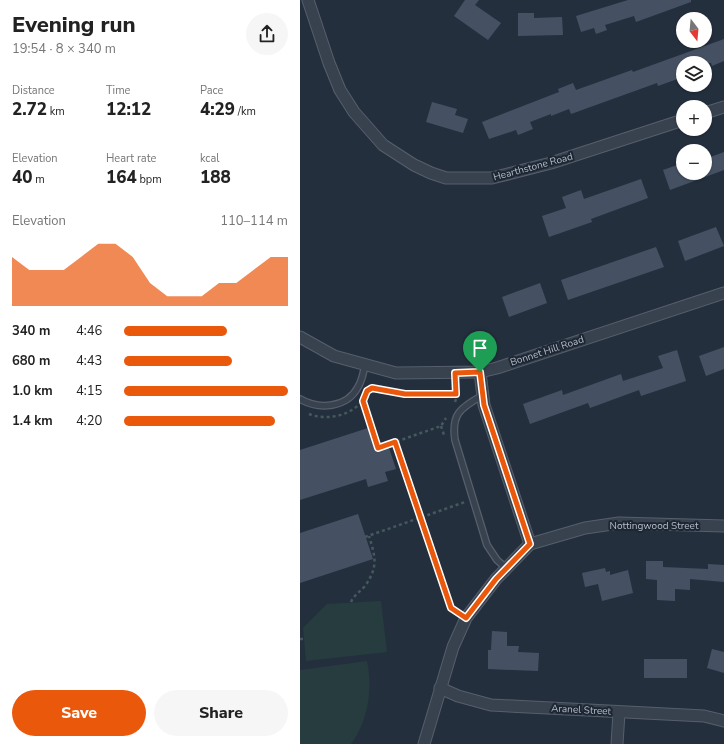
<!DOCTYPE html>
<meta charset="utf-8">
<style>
body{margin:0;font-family:"Nunito Sans",sans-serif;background:#f6f6f6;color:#222;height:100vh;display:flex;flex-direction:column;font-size:15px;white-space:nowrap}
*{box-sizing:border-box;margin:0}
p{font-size:13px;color:#767676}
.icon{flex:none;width:22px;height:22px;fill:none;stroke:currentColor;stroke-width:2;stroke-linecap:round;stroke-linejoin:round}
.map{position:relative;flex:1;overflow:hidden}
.sheet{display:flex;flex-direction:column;background:#fff;width:300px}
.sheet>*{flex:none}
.needle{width:26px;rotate:164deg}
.buttons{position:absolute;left:376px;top:12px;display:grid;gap:8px}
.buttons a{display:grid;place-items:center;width:36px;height:36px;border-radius:50%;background:#fff;box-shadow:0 1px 3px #0004;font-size:20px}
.pin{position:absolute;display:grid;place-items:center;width:34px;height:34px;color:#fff;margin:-41px -17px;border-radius:50% 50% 50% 0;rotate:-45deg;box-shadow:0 0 4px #0007}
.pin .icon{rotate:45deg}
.round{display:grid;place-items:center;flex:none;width:42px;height:42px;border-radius:21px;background:#f6f6f6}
.summary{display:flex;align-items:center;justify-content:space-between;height:68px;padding:0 12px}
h1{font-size:22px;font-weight:800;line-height:30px}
.figures{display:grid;grid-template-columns:repeat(3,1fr);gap:6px;height:68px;padding:4px 12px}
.figures div{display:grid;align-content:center}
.figures b{font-size:17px;font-weight:800}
.figures small{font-size:11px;font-weight:400}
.figures p{font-size:11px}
.chart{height:112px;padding:8px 12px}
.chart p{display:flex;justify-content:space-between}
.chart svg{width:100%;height:72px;margin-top:4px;fill:#ea580c;opacity:.7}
.action{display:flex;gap:8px;margin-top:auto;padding:8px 12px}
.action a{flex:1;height:46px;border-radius:24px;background:#ea580c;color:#fff;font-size:16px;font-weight:800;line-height:46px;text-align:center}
.action a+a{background:#f6f6f6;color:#222}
ul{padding:0 12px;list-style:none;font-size:13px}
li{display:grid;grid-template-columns:64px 48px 1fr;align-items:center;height:30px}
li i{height:10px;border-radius:5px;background:#ea580c}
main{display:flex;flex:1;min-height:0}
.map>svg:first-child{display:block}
</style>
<main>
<section class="sheet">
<div class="summary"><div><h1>Evening run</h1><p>19:54 · 8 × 340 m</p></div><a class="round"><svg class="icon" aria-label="share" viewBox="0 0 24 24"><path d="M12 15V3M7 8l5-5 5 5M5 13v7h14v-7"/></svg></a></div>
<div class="figures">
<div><p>Distance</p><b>2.72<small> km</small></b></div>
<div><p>Time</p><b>12:12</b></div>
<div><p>Pace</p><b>4:29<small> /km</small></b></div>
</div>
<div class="figures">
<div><p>Elevation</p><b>40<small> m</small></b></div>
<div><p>Heart rate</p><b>164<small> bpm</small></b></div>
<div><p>kcal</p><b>188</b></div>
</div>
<div class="chart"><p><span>Elevation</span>110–114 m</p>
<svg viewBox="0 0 160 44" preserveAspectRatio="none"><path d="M0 44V14L10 22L20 22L30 22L40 14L50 6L60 6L70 14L80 30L90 38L100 38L110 38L120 30L130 30L140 22L150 14L160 14V44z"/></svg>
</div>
<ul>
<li><b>340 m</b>4:46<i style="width:63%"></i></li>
<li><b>680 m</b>4:43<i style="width:66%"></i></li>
<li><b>1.0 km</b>4:15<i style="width:100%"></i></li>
<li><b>1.4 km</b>4:20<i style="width:92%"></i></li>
</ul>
<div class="action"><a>Save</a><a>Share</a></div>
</section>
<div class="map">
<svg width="424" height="744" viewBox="0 0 424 744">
<rect width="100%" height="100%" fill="#242f3e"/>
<g fill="#263c3f">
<path d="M81,601L87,652L6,661L3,628L27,604Z"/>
<path d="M67,661C73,689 68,721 51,744H0V670Z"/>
</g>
<g fill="#455162">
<path d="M165,0H179L175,5L201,23L188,40L154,16Z"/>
<path d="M328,0H391V2L336,22L334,16L305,25L307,30L296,34L294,28L281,32L276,16Z"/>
<path d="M218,13H234V18L262,17L263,35L218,36Z"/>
<path d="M424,39V61L412,66L411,63H383V77L358,86L357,83L271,114L269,109L251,116V114L230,122L233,129L218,135L216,130L189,139L182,122L259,92L258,89L273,83L276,90L332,70L333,72Z"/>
<path d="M132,102L157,109L155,115L168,119L163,133L126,122Z"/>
<path d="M424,152V170L370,190L363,170L383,163V173H405V159Z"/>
<path d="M341,179L348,198L291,219L292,222L249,237L242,216L266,208L262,197L281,190L284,199Z"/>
<path d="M416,227L424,246L385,261L378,241Z"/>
<path d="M356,247L364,267L268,300L261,280Z"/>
<path d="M240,283L247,303L209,317L202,297Z"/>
<path d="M424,347V369L406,376L399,356Z"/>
<path d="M377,350L386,381L341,396L339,390L290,408L288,403L230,424L223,404L262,390L263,395L321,374L323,381L363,368L358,356Z"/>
<path d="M68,428L77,452L89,448L96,469L85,472L88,481L68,487L66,479L0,500V450Z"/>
<path d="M58,514L73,559L0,583V533Z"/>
<path d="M346,561H363V567L408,569V564L424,565V582L390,579V590L375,589V601L357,600V580L346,579Z"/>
<path d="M305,568L306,572L310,571V575L328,570L333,593L302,601L298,584L285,587L282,573Z"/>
<path d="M192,631L207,632V646H219L218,652L239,653L238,671L188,669V650H191Z"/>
<path d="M412,649L424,652V673L407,668Z"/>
<rect x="344" y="659" width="43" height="19"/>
</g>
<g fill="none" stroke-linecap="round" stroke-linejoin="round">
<g stroke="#565f6c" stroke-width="8">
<g id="lane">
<path d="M183,395C161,408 151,413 155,440L187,545L197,560L206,568"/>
<path d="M0,399C19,410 47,408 58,387C62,381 63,373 65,366"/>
</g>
</g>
<g stroke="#565f6c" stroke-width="13">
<g id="street">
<path d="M8,0L29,63L40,90L54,112L83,145L114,165L131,173L146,178H192L251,163L383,120"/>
<path d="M405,113L424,107"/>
<path d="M0,337L34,356L96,373L180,372L197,368L424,293"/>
<path d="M180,372L184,405L230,544"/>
<path d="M140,688L158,696L191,705L404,716L424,721"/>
<path d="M124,744L153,647L166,618L196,579L230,544L285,528L319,523L424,526"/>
<path d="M317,744L319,713"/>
</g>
</g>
<g stroke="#44595c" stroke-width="2.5" stroke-dasharray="3 3" stroke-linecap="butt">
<path d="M68,390L72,388L105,395L156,394"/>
<path d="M63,401L78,448"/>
<path d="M155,402L156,399V383"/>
<path d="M9,414C28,422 58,414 65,395"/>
<path d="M141,426L144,435"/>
<path d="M95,442L151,608L156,612"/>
<path d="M77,452L78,448L141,426L146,418"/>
<path d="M65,537L165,502"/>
<path d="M51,602C54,595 60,592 65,586C79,566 75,556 69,536"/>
<path d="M0,639H4"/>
</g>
<use href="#lane" stroke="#38414e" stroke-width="5.5"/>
<use href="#street" stroke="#38414e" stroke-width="11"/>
</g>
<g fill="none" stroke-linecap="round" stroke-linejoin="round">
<g stroke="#fff" stroke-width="8">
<path id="route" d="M180,372L184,405L230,544L196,579L166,618L151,608L95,442L78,448L63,401L67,391L72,388L105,394H156L155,373Z"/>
</g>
<use href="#route" stroke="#ea580c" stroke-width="5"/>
</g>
<g text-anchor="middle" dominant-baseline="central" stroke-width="4" stroke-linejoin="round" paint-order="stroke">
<g font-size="10" fill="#b4bcc9" stroke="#1d2633">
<text transform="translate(233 167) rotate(-15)">Hearthstone Road</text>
<text transform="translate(247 351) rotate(-18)">Bonnet Hill Road</text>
<text x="354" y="526">Nottingwood Street</text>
<text transform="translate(281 710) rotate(3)">Aranel Street</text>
</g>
</g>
</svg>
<div class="buttons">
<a><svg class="needle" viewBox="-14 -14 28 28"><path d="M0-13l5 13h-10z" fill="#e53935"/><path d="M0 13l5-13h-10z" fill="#767676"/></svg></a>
<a><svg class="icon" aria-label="layers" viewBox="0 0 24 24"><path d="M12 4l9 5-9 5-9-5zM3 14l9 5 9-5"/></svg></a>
<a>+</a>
<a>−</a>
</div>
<div class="pin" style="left:180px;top:372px;background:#1e9e55"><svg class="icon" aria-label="arrive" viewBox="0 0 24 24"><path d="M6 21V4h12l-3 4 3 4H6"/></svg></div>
</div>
</main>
